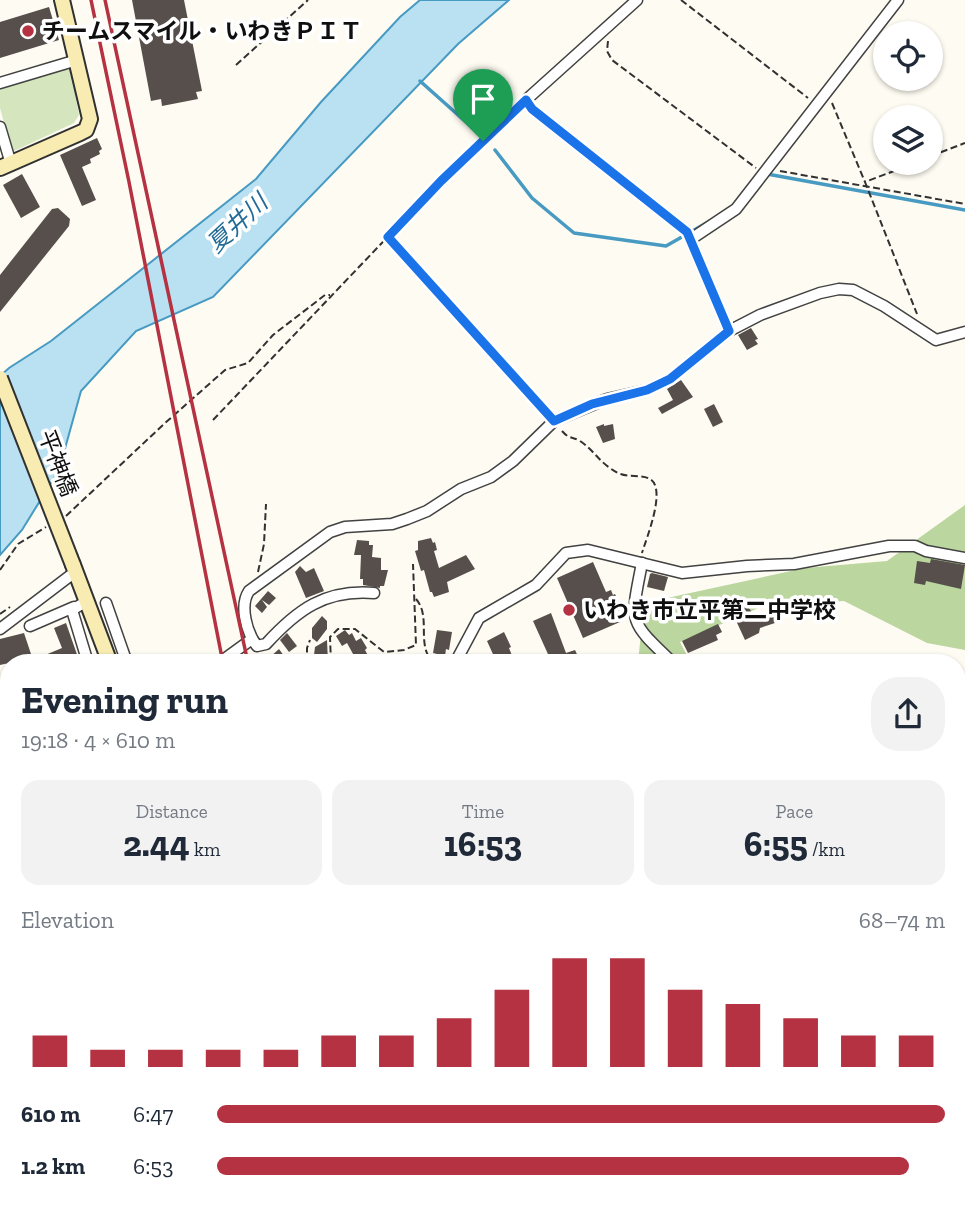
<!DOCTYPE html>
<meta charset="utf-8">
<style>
body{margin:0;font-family:"Zilla Slab","Noto Sans JP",serif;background:#f2f2f3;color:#1f2937;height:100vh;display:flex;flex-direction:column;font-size:26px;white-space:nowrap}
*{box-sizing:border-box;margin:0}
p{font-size:23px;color:#747a83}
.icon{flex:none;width:38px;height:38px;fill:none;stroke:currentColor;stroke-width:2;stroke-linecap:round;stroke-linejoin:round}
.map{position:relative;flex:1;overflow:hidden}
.panel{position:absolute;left:0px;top:654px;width:966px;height:555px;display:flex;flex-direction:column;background:#fff;border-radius:28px 28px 0 0;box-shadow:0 2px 5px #0004}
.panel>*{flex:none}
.buttons{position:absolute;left:873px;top:21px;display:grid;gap:14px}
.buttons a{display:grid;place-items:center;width:70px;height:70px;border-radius:50%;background:#fff;box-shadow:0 2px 5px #0004;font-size:35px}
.pin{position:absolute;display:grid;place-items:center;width:60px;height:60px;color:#fff;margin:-72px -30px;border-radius:50% 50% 50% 0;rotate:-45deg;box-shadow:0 0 7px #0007}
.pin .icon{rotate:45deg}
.round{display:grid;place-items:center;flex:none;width:74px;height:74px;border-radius:28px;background:#f2f2f3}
.summary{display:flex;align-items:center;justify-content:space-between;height:119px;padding:0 21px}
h1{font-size:38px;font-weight:800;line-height:52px}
.metrics{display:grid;grid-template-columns:repeat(3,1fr);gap:10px;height:119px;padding:7px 21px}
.metrics div{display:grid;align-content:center;border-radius:18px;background:#f2f2f3;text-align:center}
.metrics b{font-size:35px;font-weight:800}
.metrics small{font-size:19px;font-weight:400}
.metrics p{font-size:19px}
.chart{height:196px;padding:14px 21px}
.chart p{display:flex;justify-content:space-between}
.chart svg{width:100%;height:126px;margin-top:7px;stroke:#b43241;stroke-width:6}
ul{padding:0 21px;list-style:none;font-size:23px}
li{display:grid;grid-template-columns:112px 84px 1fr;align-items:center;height:52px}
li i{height:18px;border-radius:9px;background:#b43241}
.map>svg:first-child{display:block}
</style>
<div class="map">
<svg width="965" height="1208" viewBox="0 0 965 1208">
<rect width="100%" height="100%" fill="#fefbf2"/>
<path fill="#d5e6be" d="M70,67L79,115L74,123L12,152L0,108V88Z"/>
<g fill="#bbd69e">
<path d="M965,505V650L927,643L844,601L763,606L680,642L691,663H638L644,603L805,568L887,561Z"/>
<path d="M965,739V997L957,983V742Z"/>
<path d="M965,1060V1147L957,1149V1085Z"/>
</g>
<path fill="#d8dfc4" d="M0,1185L9,1187V1200L91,1201L89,1208H0Z"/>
<path fill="#bae1f1" stroke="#479ac2" stroke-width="2" d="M420,0H509L458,44L213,297L136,331L81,391L59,470L22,530L0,555V376L9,368L51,341L256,179L321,102L400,17Z"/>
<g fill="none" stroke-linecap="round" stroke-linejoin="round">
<g stroke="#479ac2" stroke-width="3.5">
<path d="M420,81L476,131"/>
<path d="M495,150L532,198L574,233L666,246L710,221"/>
<path d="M767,174L965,210"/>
</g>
</g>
<g fill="#574f4c">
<path d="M132,0H184L202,91L196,92L198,99L162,106L161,99L151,101Z"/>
<path d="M49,7L59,40L0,58V22Z"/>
<path d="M97,138L102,149L99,151L100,154L90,159L91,163L82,167L96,200L82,206L60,155Z"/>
<path d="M22,174L40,207L21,218L3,185Z"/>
<path d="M58,208L70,219L69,226L0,312V275L52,209Z"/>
<path d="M751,328L758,339L755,340L758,344L747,350L738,335Z"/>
<path d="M681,380L693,397L662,414L658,408L673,400L667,389Z"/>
<path d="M714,404L723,422L713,427L704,409Z"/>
<path d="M604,424V426L613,424L615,439L603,443L596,427Z"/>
<path d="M431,538L433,543L435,542L437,550L434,551L439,568L466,555L475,569L447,582L449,592L434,597L432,592H430L424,570L421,571L415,551L418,550V541Z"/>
<path d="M357,540L369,541V545H373L372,557L381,558V570H388L384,586H380V588L363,585V579H360L361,555H354Z"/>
<path d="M931,559L965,565L961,589L926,581L925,585L914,583L917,561L930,563Z"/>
<path d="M593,562L606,592L611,590L613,595L615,594L622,609L615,612L620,622L583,638L557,578Z"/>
<path d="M300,566L306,572L314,568L324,591L306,598L295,572Z"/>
<path d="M652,573L668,577L664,591L647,587L650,574Z"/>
<path d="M268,591L276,598L269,605L262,600L267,607L262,613L255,606Z"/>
<path d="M747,605L756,619L778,612L781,621L760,628L759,633L745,640L732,612Z"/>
<path d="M551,613L566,653L575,650L581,663H552L533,621Z"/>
<path d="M322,616L327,621V629L317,642L312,638V628Z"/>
<path d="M66,623L80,663H9L0,665V639L24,633L33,660L62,648L54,628Z"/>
<path d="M718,624L722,632L716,635L718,640L688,653L682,641Z"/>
<path d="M345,630L349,635L352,633L356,641L361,638L367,648L365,650L372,663H358L347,643L342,646L336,636Z"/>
<path d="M437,630L452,632L449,650L446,649L445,656L433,653Z"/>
<path d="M504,632L511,647L509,648L515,663H497L487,641Z"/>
<path d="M287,633L297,646L289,652L280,640Z"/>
<path d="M327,640L328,663H313L315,647Z"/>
<path d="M279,649L289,663H273L269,658Z"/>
<path d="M7,950L9,980L6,981L0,951Z"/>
<path d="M6,1154L9,1155V1179L0,1177Z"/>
</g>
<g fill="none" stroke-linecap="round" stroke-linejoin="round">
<g stroke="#424242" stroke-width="13">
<g id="street">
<path d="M637,0L526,100L532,109L687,232L729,331"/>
<path d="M0,83L77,60"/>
<path d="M0,127L11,164"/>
<path d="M691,239L736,209L898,0"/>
<path d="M642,563C630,624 628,620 673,663"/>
<path d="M374,593C325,589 297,610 266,644L257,646C247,633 239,606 249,591L330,532L345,527L392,524L407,519L427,511L461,489L491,477L513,461L554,421L607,399L647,390L670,379L729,331L760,315L820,293L839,289L853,290L884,306L936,340L965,332"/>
<path d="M87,601L72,610L88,663"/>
<path d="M106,603L127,663"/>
<path d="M30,626L74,607"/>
<path d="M0,629L75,572"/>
<path d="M219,663L252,639"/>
<path d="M455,663L479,618L536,585L566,553L588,550L682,573L747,566L794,564L889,546H915L926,551L965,558"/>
<path d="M957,687L965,685"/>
</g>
</g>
<g stroke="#313131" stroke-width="18">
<g id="secondary">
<path d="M0,168L80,133L86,130L90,119L62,0"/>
<path d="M73,565L110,663"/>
<path d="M0,695L9,696"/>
<path d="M957,1190L965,1189"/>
<path d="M133,1200L135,1208"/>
<path d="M722,1208L774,1200"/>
</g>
</g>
<g stroke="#202020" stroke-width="21">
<g id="highway">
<path d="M0,1078L9,1080"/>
<path d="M229,1200L235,1208"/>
</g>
</g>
<g stroke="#313131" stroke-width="2" stroke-dasharray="7 3.5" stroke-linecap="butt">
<path d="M681,0L808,98"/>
<path d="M608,41L607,51L612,60L756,168"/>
<path d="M236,65L308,0"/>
<path d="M832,103L865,182"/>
<path d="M931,156L965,143"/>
<path d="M915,163L865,182L917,314"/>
<path d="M780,171L965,204"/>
<path d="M388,237L546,413"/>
<path d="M213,420L441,181L517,108"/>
<path d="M562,431C570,440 572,436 580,441C595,451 599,463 618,473C628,478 641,474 650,479C667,489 646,539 642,553"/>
<path d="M66,516L164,424L225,370L248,363L273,335L325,295H330"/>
<path d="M0,570L18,544L46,527"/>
<path d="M258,572L264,544L266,504"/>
<path d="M416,599C432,617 415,646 434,663"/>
<path d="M0,614L10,607"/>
<path d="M259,657L260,663"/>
<path d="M307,663V648L310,640"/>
<path d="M331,663L330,637L338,629H355L384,652L404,650L416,645L413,564"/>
<path d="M821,1200L822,1208"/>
</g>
<use href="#street" stroke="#fff" stroke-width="10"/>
<use href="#secondary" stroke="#f8ecb2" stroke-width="14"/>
<use href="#highway" stroke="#e89866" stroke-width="18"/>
<g stroke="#b43241" stroke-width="3.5">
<path d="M91,0L129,182L223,663"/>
<path d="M105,0L248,663"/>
<path d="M335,1200L337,1208"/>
<path d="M358,1200L360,1208"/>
</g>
<g stroke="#313131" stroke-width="18" stroke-linecap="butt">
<path id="secondary-bridge" d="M0,378L73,565"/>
</g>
<use href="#secondary-bridge" stroke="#f8ecb2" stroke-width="14"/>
</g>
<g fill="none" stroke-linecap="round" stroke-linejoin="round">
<g stroke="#fff" stroke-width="14">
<path id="route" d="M526,100L532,109L687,232L729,331L670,379L647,390L592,404L554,421L388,237L441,181Z"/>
</g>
<use href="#route" stroke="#1a73e8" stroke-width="9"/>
</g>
<g fill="#b43241" stroke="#fff" stroke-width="2.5">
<circle cx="28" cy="31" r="7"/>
<circle cx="569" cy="610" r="7"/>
</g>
<g text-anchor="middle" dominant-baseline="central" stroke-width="7" stroke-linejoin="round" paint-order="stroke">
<g font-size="23" font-weight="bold" fill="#0f0f0f" stroke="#fff" text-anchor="start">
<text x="42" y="31">チームスマイル・いわきＰＩＴ</text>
<text x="583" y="610">いわき市立平第二中学校</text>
</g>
<g font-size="23" fill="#0f0f0f" stroke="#fff">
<text transform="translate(58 463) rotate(69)">平神橋</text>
</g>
<g font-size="24" font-style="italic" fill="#226c97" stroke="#fff">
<text transform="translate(237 223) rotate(-43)">夏井川</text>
</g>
</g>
</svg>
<div class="buttons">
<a><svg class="icon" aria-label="locate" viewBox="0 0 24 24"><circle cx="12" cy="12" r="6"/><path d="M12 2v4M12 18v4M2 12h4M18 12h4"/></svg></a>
<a><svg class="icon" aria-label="layers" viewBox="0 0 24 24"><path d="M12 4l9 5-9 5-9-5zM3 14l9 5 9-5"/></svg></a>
</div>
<div class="pin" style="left:483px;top:141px;background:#1e9e55"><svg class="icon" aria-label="arrive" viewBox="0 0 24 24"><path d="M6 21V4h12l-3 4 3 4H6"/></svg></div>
<section class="panel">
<div class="summary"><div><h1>Evening run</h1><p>19:18 · 4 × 610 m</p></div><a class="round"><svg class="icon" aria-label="share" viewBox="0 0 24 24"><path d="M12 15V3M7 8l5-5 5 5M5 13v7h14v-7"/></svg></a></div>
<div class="metrics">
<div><p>Distance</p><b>2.44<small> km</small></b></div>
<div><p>Time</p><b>16:53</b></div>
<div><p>Pace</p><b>6:55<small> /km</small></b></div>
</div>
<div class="chart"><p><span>Elevation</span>68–74 m</p>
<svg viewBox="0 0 160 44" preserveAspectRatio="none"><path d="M5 44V33M15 44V38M25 44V38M35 44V38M45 44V38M55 44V33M65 44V33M75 44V27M85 44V17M95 44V6M105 44V6M115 44V17M125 44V22M135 44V27M145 44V33M155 44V33"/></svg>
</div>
<ul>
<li><b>610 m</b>6:47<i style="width:100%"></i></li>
<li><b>1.2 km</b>6:53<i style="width:95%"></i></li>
</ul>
</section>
</div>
